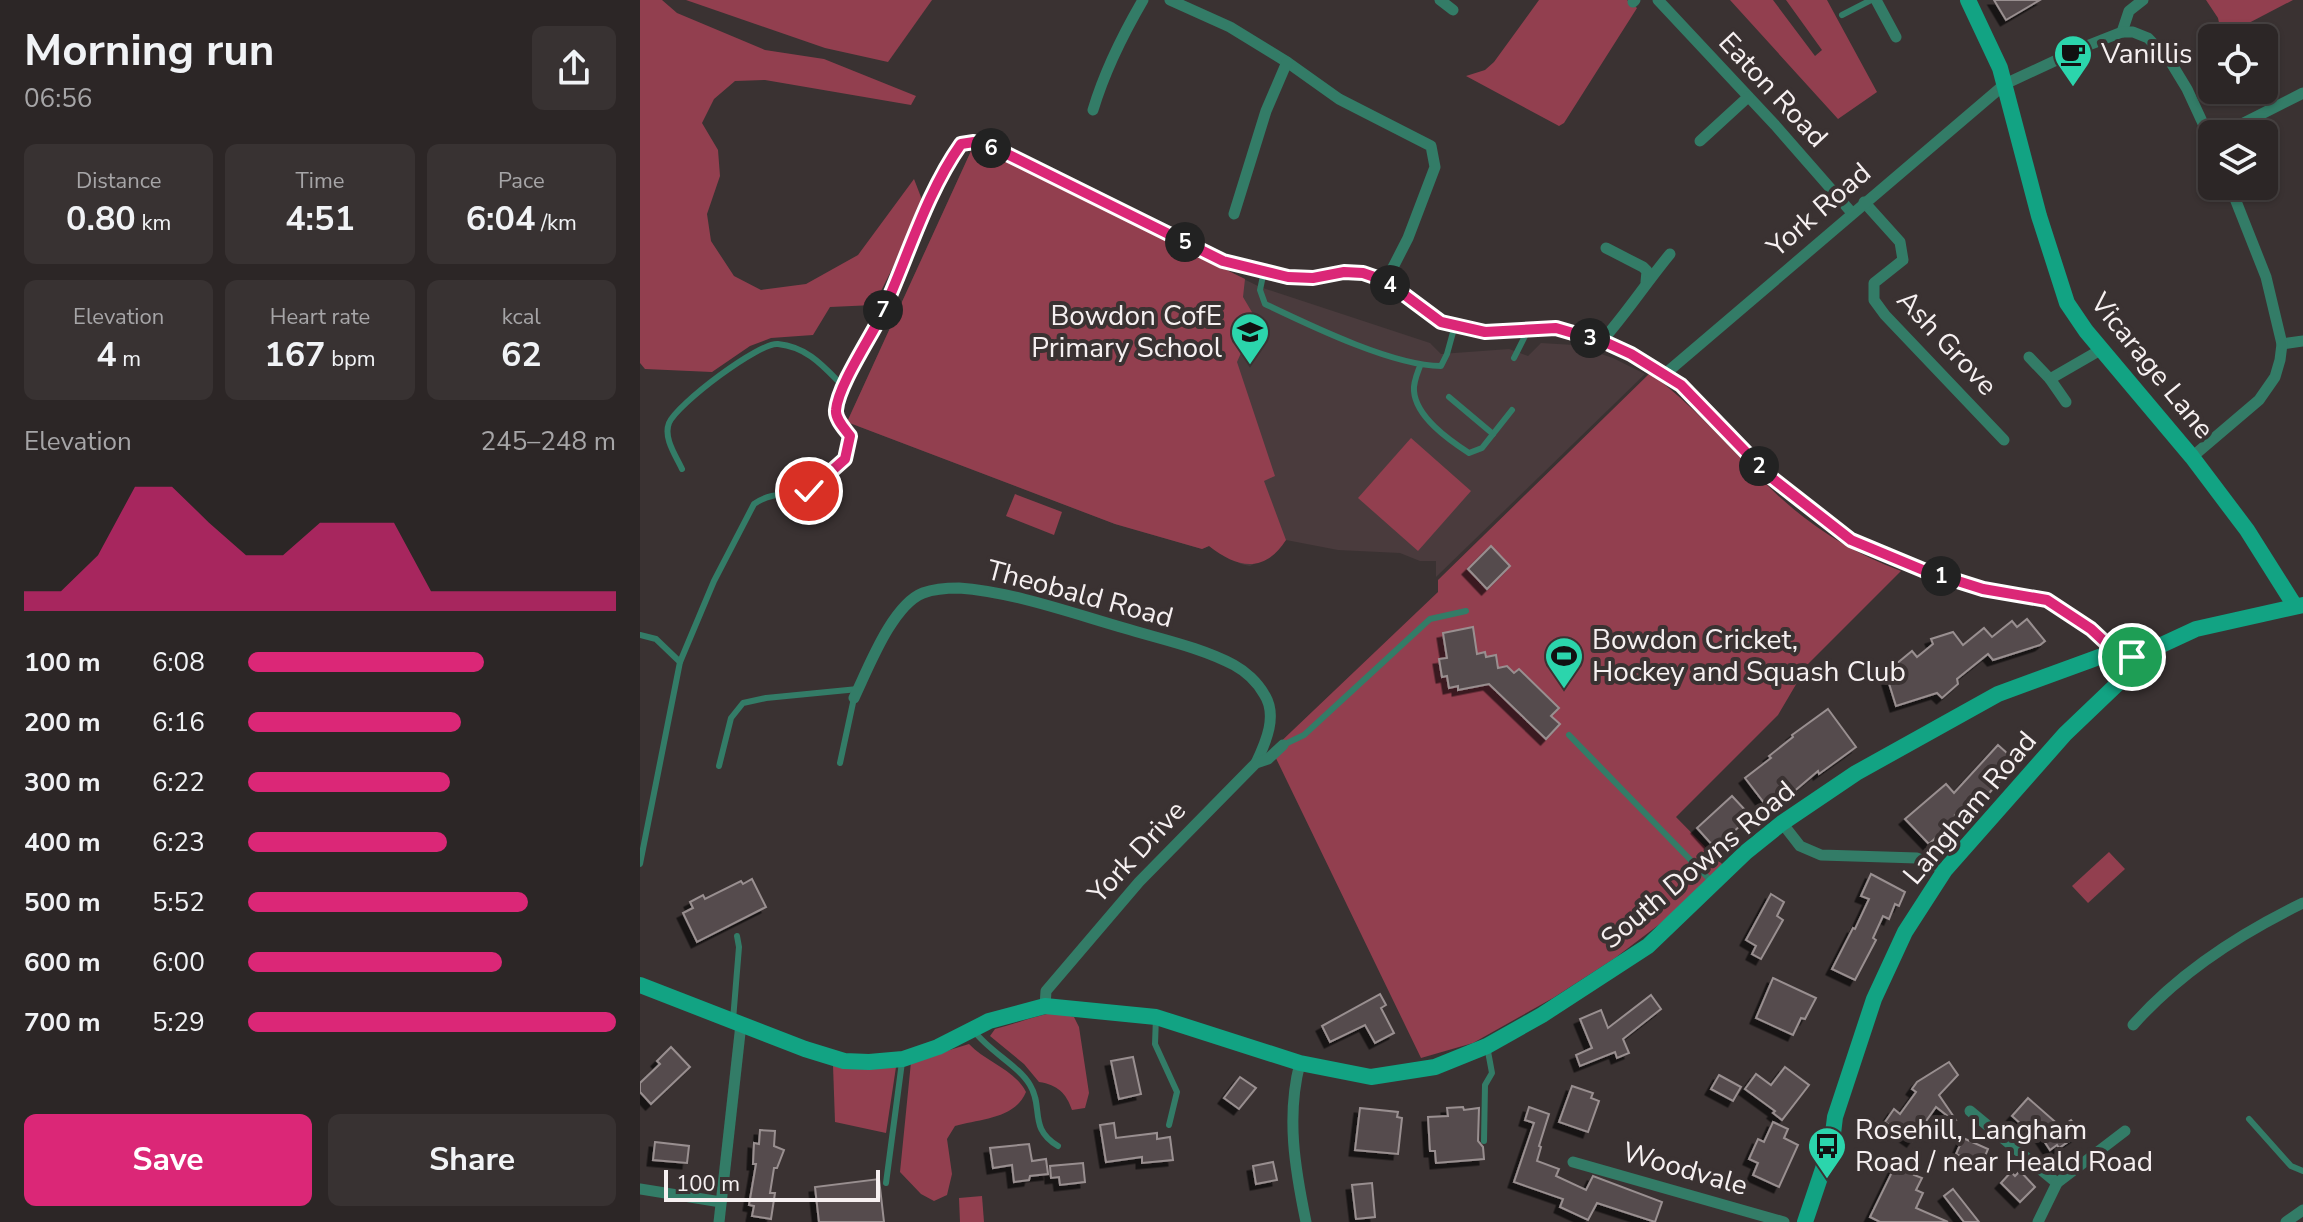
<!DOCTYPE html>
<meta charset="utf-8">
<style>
body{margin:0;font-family:"Nunito Sans",sans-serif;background:#383232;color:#f1f3f6;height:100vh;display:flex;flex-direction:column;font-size:30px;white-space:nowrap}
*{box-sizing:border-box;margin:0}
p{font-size:26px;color:#a6a5a7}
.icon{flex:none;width:44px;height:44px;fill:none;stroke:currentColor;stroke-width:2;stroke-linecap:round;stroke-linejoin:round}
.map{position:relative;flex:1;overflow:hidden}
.sheet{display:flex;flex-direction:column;background:#2c2626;width:640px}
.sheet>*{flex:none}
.fabs{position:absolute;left:1558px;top:24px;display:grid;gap:16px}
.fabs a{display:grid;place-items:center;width:80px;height:80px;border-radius:12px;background:#2c2626;box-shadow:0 2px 6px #0004,0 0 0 2px #484343;font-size:40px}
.scale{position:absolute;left:24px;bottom:20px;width:216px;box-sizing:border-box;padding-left:8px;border:4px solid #f6f0f1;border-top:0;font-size:22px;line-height:28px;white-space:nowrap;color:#f6f0f1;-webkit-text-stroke:6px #3a3232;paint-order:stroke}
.pin{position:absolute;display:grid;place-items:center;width:68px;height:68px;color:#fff;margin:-34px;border:4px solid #fff;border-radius:50%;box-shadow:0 2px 8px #0007}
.km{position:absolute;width:40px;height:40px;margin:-20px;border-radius:50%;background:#222;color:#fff;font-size:22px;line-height:40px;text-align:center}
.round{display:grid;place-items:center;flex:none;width:84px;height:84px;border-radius:12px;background:#383232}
.headline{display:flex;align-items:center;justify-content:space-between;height:136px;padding:0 24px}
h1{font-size:44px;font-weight:700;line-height:60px}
.figures{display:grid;grid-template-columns:repeat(3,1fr);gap:12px;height:136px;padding:8px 24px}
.figures div{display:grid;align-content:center;border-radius:12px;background:#383232;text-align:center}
.figures b{font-size:34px;font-weight:700}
.figures small{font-size:22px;font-weight:400}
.figures p{font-size:22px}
.chart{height:224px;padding:16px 24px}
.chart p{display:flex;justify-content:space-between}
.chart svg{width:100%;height:144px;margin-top:8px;fill:#db2777;opacity:.7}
.action{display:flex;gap:16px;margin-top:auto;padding:16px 24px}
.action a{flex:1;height:92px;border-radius:12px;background:#db2777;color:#fff;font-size:32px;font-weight:700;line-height:92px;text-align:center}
.action a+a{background:#383232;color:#f1f3f6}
ul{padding:0 24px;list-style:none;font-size:26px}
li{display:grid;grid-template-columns:128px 96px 1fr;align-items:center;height:60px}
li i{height:20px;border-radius:10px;background:#db2777}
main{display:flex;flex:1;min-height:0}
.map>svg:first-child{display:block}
</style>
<main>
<section class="sheet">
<div class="headline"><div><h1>Morning run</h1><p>06:56</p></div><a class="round"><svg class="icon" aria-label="share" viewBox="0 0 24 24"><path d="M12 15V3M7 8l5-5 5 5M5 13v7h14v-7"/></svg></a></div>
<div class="figures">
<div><p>Distance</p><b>0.80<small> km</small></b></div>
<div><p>Time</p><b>4:51</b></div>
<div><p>Pace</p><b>6:04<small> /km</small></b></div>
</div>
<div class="figures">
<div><p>Elevation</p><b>4<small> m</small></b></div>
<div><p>Heart rate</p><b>167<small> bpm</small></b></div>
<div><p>kcal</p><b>62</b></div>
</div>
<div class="chart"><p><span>Elevation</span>245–248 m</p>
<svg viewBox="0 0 160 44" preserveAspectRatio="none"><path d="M0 44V38L10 38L20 27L30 6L40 6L50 17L60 27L70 27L80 17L90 17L100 17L110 38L120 38L130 38L140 38L150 38L160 38V44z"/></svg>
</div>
<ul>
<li><b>100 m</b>6:08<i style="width:64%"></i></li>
<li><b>200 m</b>6:16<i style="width:58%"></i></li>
<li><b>300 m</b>6:22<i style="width:55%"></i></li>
<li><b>400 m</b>6:23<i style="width:54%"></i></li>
<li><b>500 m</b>5:52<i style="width:76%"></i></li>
<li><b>600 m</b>6:00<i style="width:69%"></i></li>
<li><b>700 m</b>5:29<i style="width:100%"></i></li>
</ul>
<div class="action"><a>Save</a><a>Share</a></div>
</section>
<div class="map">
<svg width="1663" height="1222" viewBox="0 0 1663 1222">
<defs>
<filter id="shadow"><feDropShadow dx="-5.5" dy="5.5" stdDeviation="0" flood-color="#0009"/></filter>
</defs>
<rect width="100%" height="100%" fill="#3a3232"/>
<path fill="#4a3b3d" d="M331,151L359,158L620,287L790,343L801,354L869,349L888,356L901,343L934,345L973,358L1005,374L796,577V561H780L760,553L698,550L646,540L634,554L610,566L601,564L569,546L562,549L475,524L207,422Z"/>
<g fill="#923f4f">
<path d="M0,0H22L37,13L125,50L184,59L276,96L271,105L125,80L95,81L74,99L62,123L78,150L80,176L67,214L71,241L94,276L121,290L166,284L218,255L274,179L284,205L234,305L190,307L173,335L131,338L110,346L72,372L5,369L0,363Z"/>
<path d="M46,0H292L248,62L185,48Z"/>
<path d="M899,0H987L997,8L924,123L919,126L826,76L845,70L854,62Z"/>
<path d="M1090,0H1133L1175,56L1182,50L1146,0H1187L1237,92L1198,119Z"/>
<path d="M1566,0H1653L1582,37L1578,18Z"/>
<path d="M331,151L359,158L605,279L603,297L616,319L597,362L635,476L624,481L646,540C624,574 597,568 569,546L562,549L475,524L207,422Z"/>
<path d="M1010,373C1052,404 1086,444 1122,480C1162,521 1207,551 1261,571L1168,664L1138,715L1036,817L1083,865L1033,914L975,958L913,998L833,1043L781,1058L632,750L798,592V580Z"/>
<path d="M771,438L831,491L778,551L718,498Z"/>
<path d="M375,494L422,512L414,535L366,516Z"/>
<path d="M1469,852L1485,869L1448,903L1432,886Z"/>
<path d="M418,1012L434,1017L439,1027L449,1093L445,1108L432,1110C426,1093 418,1085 399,1082L384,1064L350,1036L355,1029C376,1024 396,1015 418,1012Z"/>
<path d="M329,1044C346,1062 375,1070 386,1092C375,1119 340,1119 315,1126L307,1139L312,1174L307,1195L294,1201L281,1194L260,1172L271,1062Z"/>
<path d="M193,1065L256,1067L246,1133L195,1122Z"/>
<path d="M342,1196L344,1222H320L319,1198Z"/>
</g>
<g fill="#554c4d" stroke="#998f90" stroke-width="2" filter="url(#shadow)">
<path d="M1354,0H1400L1366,20Z"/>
<path d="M851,546L870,566L847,589L828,569Z"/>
<path d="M1387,619L1405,641L1400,645L1353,660L1348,654L1317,679L1318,684L1302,698L1297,693L1256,706L1247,677L1251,673L1250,669L1272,651L1277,657L1293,644L1291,639L1313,632L1323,645L1344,628L1352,637L1372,621L1377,627Z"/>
<path d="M833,627L837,654L845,652L846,657L856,655L858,668L867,666L874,673L879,669L919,708L911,716L920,724L906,739L849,684L818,690V686L809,688L807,676L802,677L799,659L807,658L803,633Z"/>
<path d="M1188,709L1216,747L1179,774L1178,771L1144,800L1142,797L1128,808L1105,778L1131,758L1129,756L1153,737L1152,735Z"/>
<path d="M1358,745L1377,762L1342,801L1336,796L1315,815L1322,822L1305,837L1301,833L1289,844L1265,819L1306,784L1314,793Z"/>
<path d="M1092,796L1106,811L1095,821L1100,826L1075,848L1057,828Z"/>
<path d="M1231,874L1265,892L1259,906L1255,904L1249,919L1243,916L1233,938L1236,940L1215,980L1192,969L1213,928L1215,929L1229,899L1221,896Z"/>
<path d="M112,879L126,907L57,942L43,913L53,908L50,902L63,895L65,899L101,881L103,884Z"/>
<path d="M1131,894L1144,902L1137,916L1143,920L1121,959L1112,954L1116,946L1106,940Z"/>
<path d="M1133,978L1176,998L1165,1019L1161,1018L1153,1035L1116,1018Z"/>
<path d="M740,994L746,1005L741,1008L754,1033L735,1043L725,1025L690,1042L682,1026Z"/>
<path d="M1011,995L1021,1009L983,1039L989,1053L977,1058L975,1052L940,1066L936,1055L952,1048L940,1019L961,1010L968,1028Z"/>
<path d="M31,1047L50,1067L11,1104L0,1092V1083L20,1064L17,1061Z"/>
<path d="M493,1057L501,1094L479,1099L471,1061Z"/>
<path d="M1309,1062L1318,1075L1299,1095L1316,1120L1314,1121L1296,1107L1272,1141L1245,1122L1254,1109L1260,1114L1276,1092L1272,1089L1277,1082Z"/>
<path d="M1145,1067L1169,1085L1142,1120L1133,1113L1135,1111L1105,1089L1116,1074L1131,1085Z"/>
<path d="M1079,1075L1101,1087L1093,1101L1071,1089Z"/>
<path d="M600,1077L616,1088L599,1109L584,1098Z"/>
<path d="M932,1086L953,1093L951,1098L959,1101L948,1132L919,1122Z"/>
<path d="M1388,1098L1421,1127L1431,1120L1441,1133L1419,1148L1417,1145L1410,1150L1396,1129L1392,1134L1372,1116Z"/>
<path d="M823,1107L824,1110L839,1108L838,1141L843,1147L844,1159L796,1163L795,1151H790L788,1117L808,1116L807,1108Z"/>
<path d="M889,1107L909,1114L899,1146L901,1147L897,1161L919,1169L916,1176L946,1190L953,1176L1022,1202L1015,1222L957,1203L948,1220L920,1207L923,1199L874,1182L894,1123L885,1120Z"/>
<path d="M720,1108L758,1112L757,1117L762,1118L758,1154L715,1150Z"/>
<path d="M1133,1122L1148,1129L1144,1138L1158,1145L1139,1187L1113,1175L1118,1163L1109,1159L1118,1139L1124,1142Z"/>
<path d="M474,1123L476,1138L517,1133V1139L530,1137L533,1160L502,1163V1157L466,1162L460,1125Z"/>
<path d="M120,1130L135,1131L134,1146L144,1150L137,1168H134L130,1193H135L131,1219L112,1216L114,1206L109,1205L116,1164H113L114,1143L119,1144Z"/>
<path d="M1323,1138L1348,1149L1341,1166L1316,1154Z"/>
<path d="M15,1142L49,1146L47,1163L13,1160Z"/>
<path d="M389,1144L392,1161L406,1159L408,1174L390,1176L389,1180L374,1182L372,1165L353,1168L350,1148Z"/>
<path d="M633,1162L637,1180L616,1184L613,1166Z"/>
<path d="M443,1163L445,1182L420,1185L419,1177L411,1178L410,1166Z"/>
<path d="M1262,1164L1276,1170L1274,1175L1282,1178L1276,1190L1283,1193L1276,1208L1308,1222H1240L1230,1217L1254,1168L1259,1170Z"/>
<path d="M1380,1171L1395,1187L1380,1202L1361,1183L1371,1172L1375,1176Z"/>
<path d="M239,1179L244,1222H179L175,1187Z"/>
<path d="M732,1183L735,1217L716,1219L712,1185Z"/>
<path d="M1313,1189L1339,1222H1324L1304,1196Z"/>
</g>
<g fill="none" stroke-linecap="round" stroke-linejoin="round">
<g stroke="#337c67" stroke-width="6">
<path d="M1202,15L1231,0"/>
<path d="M624,271L620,290L625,304C669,325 753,366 801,366L807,354L815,325"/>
<path d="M874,358L888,330"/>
<path d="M780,366C777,374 773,383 774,391C776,417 809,440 829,453L842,448L872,410"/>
<path d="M809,397L853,434"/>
<path d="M42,469C36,456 23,438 29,423C37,404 119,342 138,344C168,347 184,367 204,387"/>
<path d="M0,635L16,639L40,662"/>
<path d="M929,735L1072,882"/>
<path d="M643,745L664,735L790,619L826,611"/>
<path d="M200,763L214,698"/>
<path d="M79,766L91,718L103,703L126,698L218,689"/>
<path d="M0,864L40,662L74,581L114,504C137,488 151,500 170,491C189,482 211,458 210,436L197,416L196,408L241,315L303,175L321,144L334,142L359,150L583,261"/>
<path d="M516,1017L515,1044L537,1092L529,1125"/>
<path d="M93,1020L99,947L97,936"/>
<path d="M334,1031C350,1052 379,1066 390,1085C404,1108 388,1128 418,1146"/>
<path d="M1609,1119L1651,1166L1663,1171"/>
<path d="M844,1141L845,1085L852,1073L847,1046"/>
<path d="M246,1183L262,1062"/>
</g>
<g stroke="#337c67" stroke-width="11">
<path d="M530,0L590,27L647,62L699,99L791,146L795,167L768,238L746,281"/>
<path d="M800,0L813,10"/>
<path d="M1018,0L1135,125L1212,213"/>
<path d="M1236,0L1256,37"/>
<path d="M993,2L995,0"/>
<path d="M1482,32L1489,11L1503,0"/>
<path d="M453,110C465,70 482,36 503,0"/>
<path d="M1582,134L1663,93"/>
<path d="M1060,141L1108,97"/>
<path d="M1224,202L1260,242L1263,260L1234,283V300L1245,315L1364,440"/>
<path d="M594,214L626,111L647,62"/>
<path d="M966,248L1003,267L1007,271L1006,282"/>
<path d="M583,261L648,277L673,278L704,272L723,273L746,281L801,322L845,332L916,328L967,343L991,354L1041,385L1128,475L1211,540L1283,570L1343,589L1407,600L1451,629L1466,643L1470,653"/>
<path d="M961,342C986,314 1006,283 1030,254"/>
<path d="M1642,344L1663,341"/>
<path d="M1389,357L1410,379"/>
<path d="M1025,374L1365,84L1449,45L1482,32H1493L1508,38L1530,61L1547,89L1572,143"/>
<path d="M1426,402L1410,379L1462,349"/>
<path d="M1552,457L1619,400L1635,377L1640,360L1642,344L1626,277L1590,186"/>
<path d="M214,698C228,669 252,605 283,593C294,589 308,588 319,588C373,592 432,613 484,628C520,639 560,647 594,665C605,671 617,682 624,694C638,715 626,742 616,763"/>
<path d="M1142,823L1160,846L1181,855L1277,858L1305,870"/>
<path d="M405,1006L406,991L499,882L616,763L628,759L643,745"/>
<path d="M1493,1025C1539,973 1601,933 1663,903"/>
<path d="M660,1063C646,1116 655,1169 666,1222"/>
<path d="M1330,1111L1417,1183"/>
<path d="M933,1162L1144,1222"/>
<path d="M0,1189L81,1202"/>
<path d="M79,1222L101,1024"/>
<path d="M1398,1222L1417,1183L1485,1131"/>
<path d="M1646,1222L1663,1210"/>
</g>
<g stroke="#12a383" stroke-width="16">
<path d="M1328,0L1360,68L1399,216L1427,303L1446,331L1552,457L1607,530L1655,606"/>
<path d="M0,985L165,1049L204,1061L229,1062L263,1059L298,1047L349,1021L405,1006L516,1017L660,1063L731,1077L795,1067L847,1046L902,1015L1008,946L1106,852L1142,823L1216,773L1358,694L1470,653H1484L1499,662"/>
<path d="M1165,1222L1192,1142L1195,1117L1234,999L1265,932L1305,870L1425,734L1515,648L1556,629L1663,605"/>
</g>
</g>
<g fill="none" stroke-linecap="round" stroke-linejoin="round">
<g stroke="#fff" stroke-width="16">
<path id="route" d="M169,491L205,459L210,436C205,429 195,419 196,410C198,386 229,340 241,316C267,260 285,195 321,144L334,142L359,150L583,261L648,277L673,278L704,272L723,273L746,281L801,322L845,332L916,328L967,343L991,354L1041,385L1128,475L1211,540L1283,570L1343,589L1407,600L1451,629L1466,643L1470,653L1492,657"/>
</g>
<use href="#route" stroke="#db2777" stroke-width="10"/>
</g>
<defs>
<g id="cafe-pin" transform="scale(2)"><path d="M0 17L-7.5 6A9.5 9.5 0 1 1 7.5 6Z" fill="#2bd5ac" stroke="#3a3232"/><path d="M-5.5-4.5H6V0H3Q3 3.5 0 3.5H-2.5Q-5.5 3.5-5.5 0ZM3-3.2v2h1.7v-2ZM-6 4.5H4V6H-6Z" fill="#111"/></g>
<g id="school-pin" transform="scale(2)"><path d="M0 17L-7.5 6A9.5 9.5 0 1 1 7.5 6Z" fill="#2bd5ac" stroke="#3a3232"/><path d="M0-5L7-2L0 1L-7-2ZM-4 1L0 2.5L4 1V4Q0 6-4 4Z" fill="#111"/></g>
<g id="stadium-pin" transform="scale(2)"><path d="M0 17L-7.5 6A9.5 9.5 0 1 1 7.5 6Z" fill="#2bd5ac" stroke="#3a3232"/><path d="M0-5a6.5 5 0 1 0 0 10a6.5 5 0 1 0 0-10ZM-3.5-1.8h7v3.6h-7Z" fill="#111"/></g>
<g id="bus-pin" transform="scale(2)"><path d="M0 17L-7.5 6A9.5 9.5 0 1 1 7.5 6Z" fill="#2bd5ac" stroke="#3a3232"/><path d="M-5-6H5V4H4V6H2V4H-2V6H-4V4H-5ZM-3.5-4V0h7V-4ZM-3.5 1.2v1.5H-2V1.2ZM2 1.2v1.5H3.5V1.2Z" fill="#111"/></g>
</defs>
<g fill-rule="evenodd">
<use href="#cafe-pin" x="1433" y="54"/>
<use href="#school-pin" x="610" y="332"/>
<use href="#stadium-pin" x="924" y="656"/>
<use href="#bus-pin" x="1187" y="1146"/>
</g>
<g text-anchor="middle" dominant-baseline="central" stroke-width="8" stroke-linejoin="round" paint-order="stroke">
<g font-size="28" fill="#f6f0f1" stroke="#3a3232" text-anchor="start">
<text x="1461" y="54">Vanillis</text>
<text x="582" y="316" text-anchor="end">Bowdon CofE<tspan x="582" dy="32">Primary School</tspan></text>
<text x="952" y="640">Bowdon Cricket,<tspan x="952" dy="32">Hockey and Squash Club</tspan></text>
<text x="1215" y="1130">Rosehill, Langham<tspan x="1215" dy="32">Road / near Heald Road</tspan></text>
</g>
<g font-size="28" fill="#f6f0f1" stroke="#3a3232">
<text transform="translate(1133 90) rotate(47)">Eaton Road</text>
<text transform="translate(1179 210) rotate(-41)">York Road</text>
<text transform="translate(1307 343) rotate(47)">Ash Grove</text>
<text transform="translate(1512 366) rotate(51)">Vicarage Lane</text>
<text transform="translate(440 594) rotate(15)">Theobald Road</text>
<text transform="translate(1330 808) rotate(-50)">Langham Road</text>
<text transform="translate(497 852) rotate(-47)">York Drive</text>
<text transform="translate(1058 865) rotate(-40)">South Downs Road</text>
<text transform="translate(1045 1169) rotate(16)">Woodvale</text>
</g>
</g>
</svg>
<div class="fabs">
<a><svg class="icon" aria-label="locate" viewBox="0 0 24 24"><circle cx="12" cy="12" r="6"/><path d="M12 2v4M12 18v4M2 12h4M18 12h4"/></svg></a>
<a><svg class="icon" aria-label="layers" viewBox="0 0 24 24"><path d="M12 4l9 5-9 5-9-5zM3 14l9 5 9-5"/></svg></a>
</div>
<div class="scale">100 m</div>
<div class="pin" style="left:1492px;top:657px;background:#1e9e55"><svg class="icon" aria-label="arrive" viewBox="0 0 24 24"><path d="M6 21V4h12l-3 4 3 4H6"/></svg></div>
<div class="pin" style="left:169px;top:491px;background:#d93025"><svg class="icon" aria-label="check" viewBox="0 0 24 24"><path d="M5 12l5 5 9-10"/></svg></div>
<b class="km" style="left:1301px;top:576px">1</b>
<b class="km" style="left:1119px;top:466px">2</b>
<b class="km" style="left:950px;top:338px">3</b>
<b class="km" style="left:750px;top:285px">4</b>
<b class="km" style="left:545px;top:242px">5</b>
<b class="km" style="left:351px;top:148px">6</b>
<b class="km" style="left:243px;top:310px">7</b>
</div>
</main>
